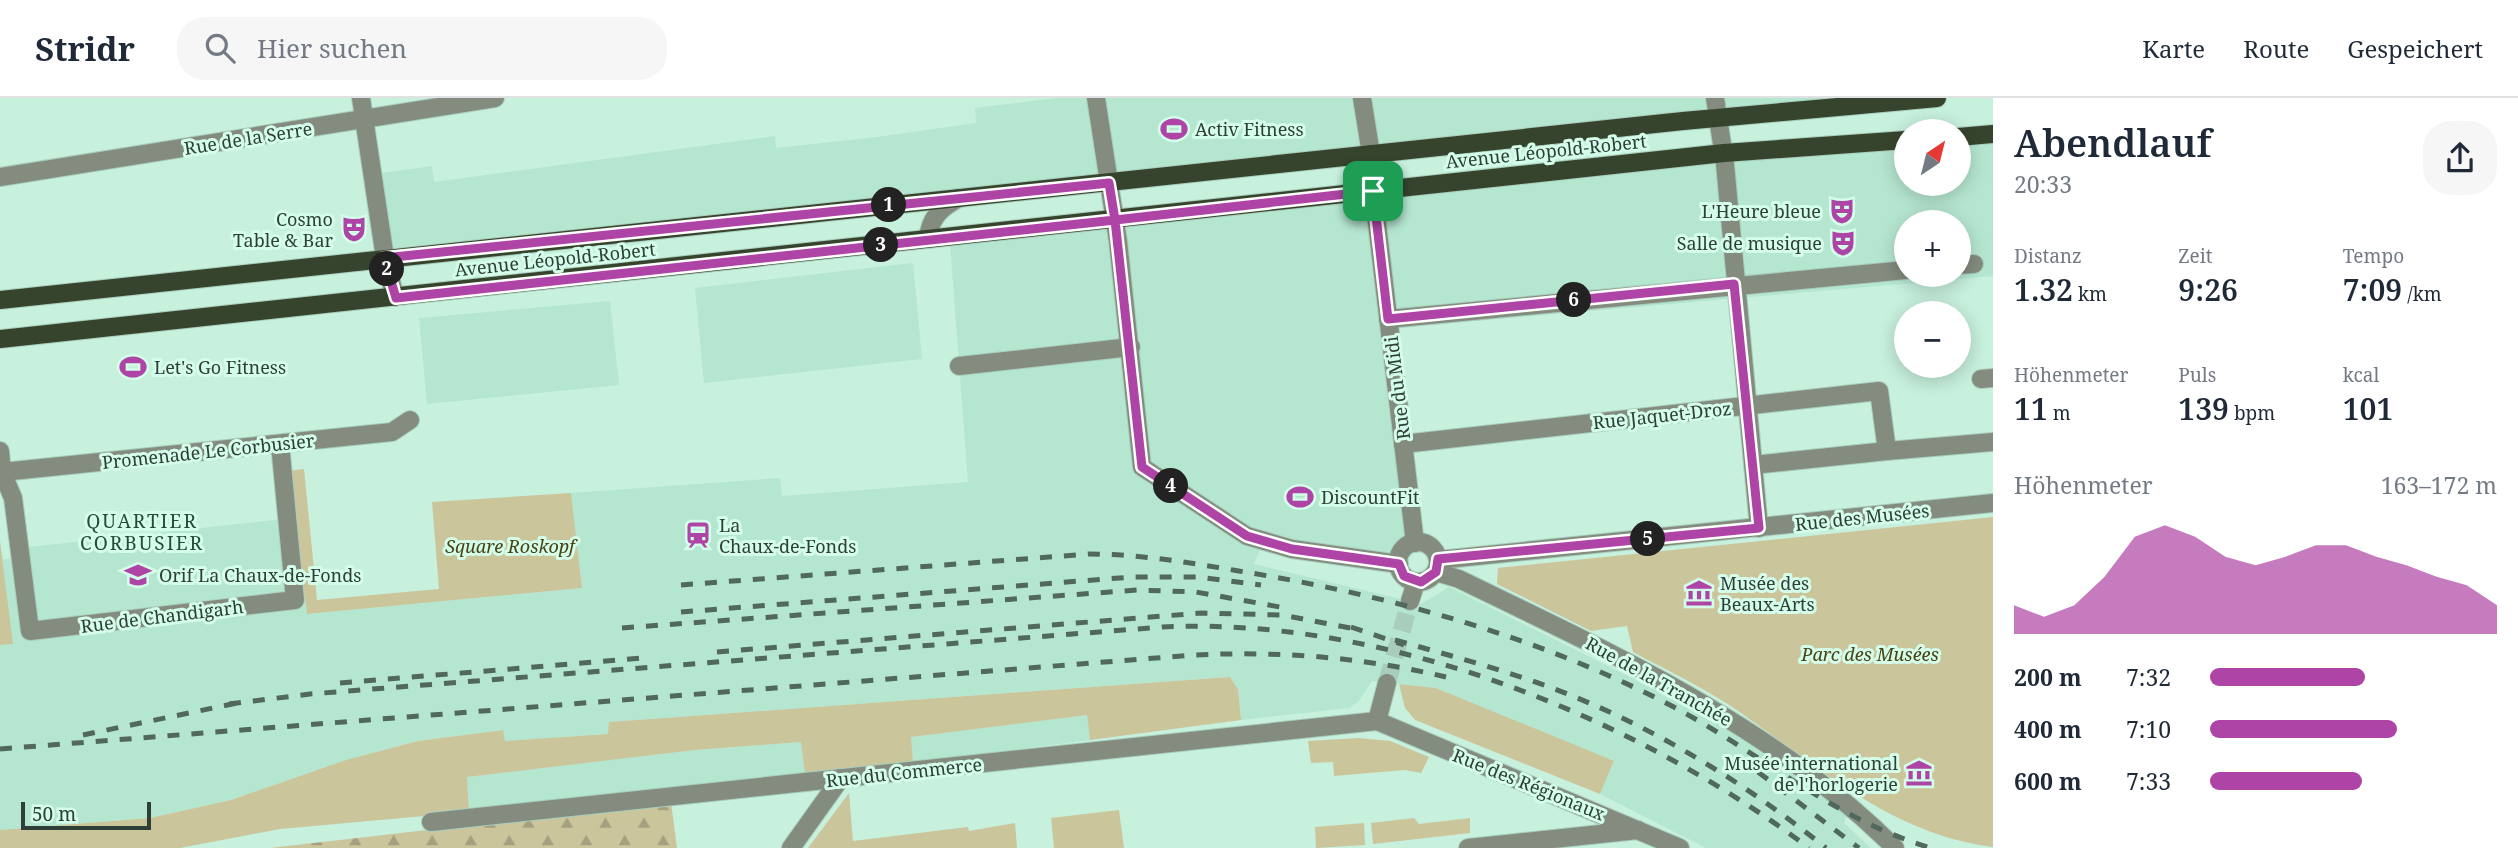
<!DOCTYPE html>
<html lang="de">
<meta charset="utf-8">
<style>
body{margin:0;font-family:"Noto Serif",serif;background:#f6f6f7;color:#1f2937;height:100vh;display:flex;flex-direction:column;font-size:26px;white-space:nowrap}
*{box-sizing:border-box;margin:0}
p{font-size:23px;color:#747a83}
.icon{flex:none;width:38px;height:38px;fill:none;stroke:currentColor;stroke-width:2;stroke-linecap:round;stroke-linejoin:round}
.map{position:relative;flex:1;overflow:hidden}
.sheet{display:flex;flex-direction:column;background:#fff;width:525px}
.sheet>*{flex:none}
.needle{width:46px;rotate:35deg}
.buttons{position:absolute;left:1894px;top:21px;display:grid;gap:14px}
.buttons a{display:grid;place-items:center;width:77px;height:77px;border-radius:50%;background:#fff;box-shadow:0 4px 18px #0003;font-size:35px}
.scale{position:absolute;left:21px;bottom:18px;width:130px;box-sizing:border-box;padding-left:7px;border:4px solid #2e3f37;border-top:0;font-size:19px;line-height:24px;white-space:nowrap;color:#2e3f37;-webkit-text-stroke:5px #d4fdea;paint-order:stroke}
.pin{position:absolute;display:grid;place-items:center;width:60px;height:60px;color:#fff;margin:-30px;border-radius:14px;box-shadow:0 4px 10px #0006}
.km{position:absolute;width:35px;height:35px;margin:-18px;border-radius:50%;background:#222;color:#fff;font-size:19px;line-height:35px;text-align:center}
.round{display:grid;place-items:center;flex:none;width:74px;height:74px;border-radius:28px;background:#f6f6f7}
.head{display:flex;align-items:center;justify-content:space-between;height:119px;padding:0 21px}
h1{font-size:38px;font-weight:600;line-height:52px}
.stats{display:grid;grid-template-columns:repeat(3,1fr);gap:10px;height:119px;padding:7px 21px}
.stats div{display:grid;align-content:center}
.stats b{font-size:30px;font-weight:600}
.stats small{font-size:19px;font-weight:400}
.stats p{font-size:19px}
.chart{height:196px;padding:14px 21px}
.chart p{display:flex;justify-content:space-between}
.chart svg{width:100%;height:126px;margin-top:7px;fill:#ae44a5;opacity:.7}
ul{padding:0 21px;list-style:none;font-size:23px}
li{display:grid;grid-template-columns:112px 84px 1fr;align-items:center;height:52px}
li i{height:18px;border-radius:9px;background:#ae44a5}
header{display:flex;align-items:center;gap:42px;box-sizing:border-box;height:98px;padding:0 35px;background:#fff;border-bottom:2px solid #e0e1e3}
header strong{font-size:33px}
nav{display:flex;gap:38px;margin-inline-start:auto;font-size:24px}
.search{width:490px;height:63px;background:#f6f6f7;display:flex;align-items:center;gap:18px;box-sizing:border-box;padding:0 24px;border-radius:28px;color:#747a83;font-size:26px}
main{display:flex;flex:1;min-height:0}
.map>svg:first-child{display:block}
</style>
<header>
<strong>Stridr</strong>
<div class="search"><svg class="icon" aria-label="search" viewBox="0 0 24 24"><circle cx="10" cy="10" r="6"/><path d="M15 15l6 6"/></svg>Hier suchen</div>
<nav><a>Karte</a><a>Route</a><a>Gespeichert</a></nav>
</header>
<main>
<div class="map">
<svg width="1993" height="750" viewBox="0 0 1993 750">
<defs>
<pattern id="forest-firs" width="22" height="20" patternUnits="userSpaceOnUse" patternTransform="scale(1.75)"><rect width="22" height="20" fill="#cbc59c"/><path d="M5 1l3.5 6h-7zM16 11l3.5 6h-7z" fill="#a5a180"/></pattern>
</defs>
<rect width="100%" height="100%" fill="#c7f0dd"/>
<g fill="#b5e6d0" fill-rule="evenodd">
<path d="M1056,0H1943L393,150L382,75L432,68L434,84L775,38L776,50L877,39L976,25L975,10Z"/>
<path d="M1993,42V178L1382,231L1409,441L1406,461L1298,445L1267,435L1254,466L1421,506L1449,489L1687,607L1728,632L1848,714L1844,725L1871,750H1706L1600,696L1614,664L1436,590L1372,583L1359,603L1349,610L1241,622L1238,591L1230,579L609,624V636L505,643L502,632L418,643L346,662L231,702L150,720L0,732V444L3,461L17,460L30,449L293,420L307,516L582,490L571,395L780,380L782,398L968,384L950,146L1774,59L1906,49V86H1958V45ZM1906,124H1958V177H1906Z"/>
<path d="M913,165L922,261L704,285L695,190Z"/>
<path d="M610,203L619,287L427,306L419,220Z"/>
<path d="M1087,617L1090,642L913,665L910,639Z"/>
<path d="M801,644L805,677L469,714L466,679L695,652Z"/>
</g>
<g fill="#cbc59c">
<path d="M304,371L317,502L439,491L432,404L571,395L582,490L307,516L289,373Z"/>
<path d="M1993,419V749C1891,736 1822,671 1741,615C1707,591 1670,574 1633,554L1627,528L1591,533L1497,486L1498,470Z"/>
<path d="M0,444L13,546L0,547Z"/>
<path d="M1230,579L1238,591L1241,622L1090,642L1087,617L911,639L913,665L805,677L801,644L695,652L467,679L469,714L280,731L180,750H0V732L150,720L231,702L346,662L418,643L503,632L505,643L608,636L609,624Z"/>
<path d="M1399,586L1436,590L1614,663L1600,696L1415,622L1405,610Z"/>
<path d="M1359,640L1390,643L1429,659L1421,675L1405,672L1334,678L1333,664L1311,665L1308,643Z"/>
<path d="M849,695L853,743L968,729L969,733L1015,725L1017,750H808Z"/>
<path d="M1119,712L1124,750H1054L1051,720Z"/>
<path d="M1414,720L1419,726L1470,720V735L1373,746L1371,725Z"/>
<path d="M1364,725L1365,747L1316,750L1315,729Z"/>
</g>
<path fill="url(#forest-firs)" d="M671,704L677,750H270Z"/>
<g fill="none" stroke-linecap="round" stroke-linejoin="round">
<path stroke="#a8cdbc" stroke-width="18" stroke-dasharray="18 9" stroke-linecap="butt" d="M1387,585L1410,503"/>
<g stroke="#a8cdbc" stroke-width="20">
<g id="minor">
<path d="M361,0L385,160L395,199"/>
<path d="M1096,0L1118,143L1142,369L1247,438L1292,451L1399,466"/>
<path d="M1362,0L1371,56"/>
<path d="M1715,0L1725,66L1759,430"/>
<path d="M0,79L495,0"/>
<path d="M1373,92L1415,445"/>
<path d="M928,141C930,119 941,110 959,100"/>
<path d="M1958,167L1974,166"/>
<path d="M1388,221L1906,172"/>
<path d="M959,268L1131,249"/>
<path d="M1981,281L1993,280"/>
<path d="M1403,346L1879,293L1887,353L1993,344"/>
<path d="M0,353L2,374L13,400L30,533L295,502L280,346"/>
<path d="M1753,367L1887,353"/>
<path d="M2,374L392,334L410,322"/>
<circle cx="1418" cy="464" r="20"/>
<path d="M1438,462L1993,405"/>
<path d="M1436,474L1459,481C1613,556 1772,627 1895,750"/>
<path d="M1410,503L1416,484"/>
<path d="M1377,623L1387,585"/>
<path d="M431,724L1377,623L1680,750"/>
<path d="M791,750L841,680"/>
<path d="M1468,750L1638,732"/>
</g>
</g>
<g stroke="#a8cdbc" stroke-width="20">
<g id="major">
<path d="M1958,39L1993,36"/>
<path d="M1371,56L1373,92"/>
<path d="M0,202L1683,23L1937,0"/>
<path d="M0,241L1724,55L1906,42"/>
</g>
</g>
<use href="#minor" stroke="#838c7e" stroke-width="18"/>
<use href="#major" stroke="#37442d" stroke-width="18"/>
<g stroke="#51685d" stroke-width="5" stroke-dasharray="12 12" stroke-linecap="butt">
<path d="M681,487L1089,456C1143,456 1197,466 1251,475C1395,499 1538,539 1668,606C1759,653 1830,720 1931,750"/>
<path d="M681,514L1132,479H1197L1261,487"/>
<path d="M1351,529L1404,547"/>
<path d="M622,530L1137,492L1196,494L1280,509"/>
<path d="M1395,542C1448,557 1501,571 1552,590C1651,627 1744,684 1826,750"/>
<path d="M717,554L1201,515L1282,517L1361,532"/>
<path d="M340,585L643,560"/>
<path d="M229,606L310,596L1162,529C1384,518 1634,618 1809,750"/>
<path d="M83,637L237,605"/>
<path d="M0,651L1194,557C1280,553 1362,559 1446,579"/>
<path d="M1758,674L1859,750"/>
</g>
</g>
<g fill="none" stroke-linecap="round" stroke-linejoin="round">
<g stroke="#fff" stroke-width="14">
<path id="route" d="M1373,93L1115,122L1109,85L384,160L396,200L1115,122L1142,369L1247,438L1292,451L1399,466L1404,478L1421,484L1436,474L1438,461L1759,430L1734,186L1388,221L1373,93"/>
</g>
<use href="#route" stroke="#ae44a5" stroke-width="9"/>
</g>
<defs>
<g id="stadium-bare" transform="scale(2.1)"><path d="M0-5a6.5 5 0 1 0 0 10a6.5 5 0 1 0 0-10ZM-3.5-1.8h7v3.6h-7Z" fill="#ae44a5" stroke="#d4fdea" stroke-width="2.5" paint-order="stroke"/></g>
<g id="theatre-bare" transform="scale(2.1)"><path d="M-5-5.5Q0-4 5-5.5V0Q5 5 0 6Q-5 5-5 0ZM-3.3-2.5H-1v1.5H-3.3ZM1-2.5H3.3v1.5H1ZM-2.8 1Q0 5.5 2.8 1Z" fill="#ae44a5" stroke="#d4fdea" stroke-width="2.5" paint-order="stroke"/></g>
<g id="station-bare" transform="scale(2.1)"><path d="M-3-6H3Q5-6 5-4V2Q5 4 3 4L4.5 6H3L1.5 4h-3L-3 6H-4.5L-3 4Q-5 4-5 2V-4Q-5-6-3-6ZM-3.5-4v3h7v-3ZM-3.5 1v1.5H-2V1ZM2 1v1.5H3.5V1Z" fill="#ae44a5" stroke="#d4fdea" stroke-width="2.5" paint-order="stroke"/></g>
<g id="university-bare" transform="scale(2.1)"><path d="M0-5L7-2L0 1L-7-2ZM-4 1L0 2.5L4 1V4Q0 6-4 4Z" fill="#ae44a5" stroke="#d4fdea" stroke-width="2.5" paint-order="stroke"/></g>
<g id="museum-bare" transform="scale(2.1)"><path d="M0-6L6-3V-2H-6V-3ZM-5-1h2V3h-2ZM-1-1h2V3h-2ZM3-1h2V3H3ZM-6 4H6V6H-6Z" fill="#ae44a5" stroke="#d4fdea" stroke-width="2.5" paint-order="stroke"/></g>
</defs>
<g fill-rule="evenodd">
<use href="#stadium-bare" x="1174" y="31"/>
<use href="#theatre-bare" x="1842" y="113"/>
<use href="#theatre-bare" x="354" y="131"/>
<use href="#theatre-bare" x="1843" y="145"/>
<use href="#stadium-bare" x="133" y="269"/>
<use href="#stadium-bare" x="1300" y="399"/>
<use href="#station-bare" x="698" y="437"/>
<use href="#university-bare" x="138" y="477"/>
<use href="#museum-bare" x="1699" y="495"/>
<use href="#museum-bare" x="1919" y="675"/>
</g>
<g text-anchor="middle" dominant-baseline="central" stroke-width="6" stroke-linejoin="round" paint-order="stroke">
<g font-size="18" fill="#2e3f37" stroke="#d4fdea" text-anchor="start">
<text x="1195" y="31">Activ Fitness</text>
<text x="1821" y="113" text-anchor="end">L'Heure bleue</text>
<text x="333" y="121" text-anchor="end">Cosmo<tspan x="333" dy="21">Table &amp; Bar</tspan></text>
<text x="1822" y="145" text-anchor="end">Salle de musique</text>
<text x="154" y="269">Let's Go Fitness</text>
<text x="1321" y="399">DiscountFit</text>
<text x="719" y="427">La<tspan x="719" dy="21">Chaux-de-Fonds</tspan></text>
<text x="159" y="477">Orif La Chaux-de-Fonds</text>
<text x="1720" y="485">Musée des<tspan x="1720" dy="21">Beaux-Arts</tspan></text>
<text x="1898" y="665" text-anchor="end">Musée international<tspan x="1898" dy="21">de l'horlogerie</tspan></text>
</g>
<g font-size="18" fill="#2e3f37" stroke="#d4fdea">
<text transform="translate(248 40) rotate(-9)">Rue de la Serre</text>
<text transform="translate(1546 53) rotate(-6)">Avenue Léopold-Robert</text>
<text transform="translate(555 161) rotate(-6)">Avenue Léopold-Robert</text>
<text transform="translate(1397 290) rotate(-97)">Rue du Midi</text>
<text transform="translate(1662 317) rotate(-6)">Rue Jaquet-Droz</text>
<text transform="translate(208 353) rotate(-6)">Promenade Le Corbusier</text>
<text transform="translate(1862 419) rotate(-6)">Rue des Musées</text>
<text transform="translate(162 518) rotate(-7)">Rue de Chandigarh</text>
<text transform="translate(1659 583) rotate(29)">Rue de la Tranchée</text>
<text transform="translate(904 674) rotate(-6)">Rue du Commerce</text>
<text transform="translate(1529 686) rotate(22)">Rue des Régionaux</text>
</g>
<g font-size="18" font-style="italic" fill="#494212" stroke="#d4fdea">
<text x="510" y="448">Square Roskopf</text>
<text x="1870" y="556">Parc des Musées</text>
</g>
<g font-size="19" letter-spacing="2" fill="#264a3c" stroke="#d4fdea">
<text x="142" y="423">QUARTIER<tspan x="142" dy="22">CORBUSIER</tspan></text>
</g>
</g>
</svg>
<div class="buttons">
<a><svg class="needle" viewBox="-14 -14 28 28"><path d="M0-13l5 13h-10z" fill="#e53935"/><path d="M0 13l5-13h-10z" fill="#747a83"/></svg></a>
<a>+</a>
<a>−</a>
</div>
<div class="scale">50 m</div>
<div class="pin" style="left:1373px;top:93px;background:#1e9e55"><svg class="icon" aria-label="arrive" viewBox="0 0 24 24"><path d="M6 21V4h12l-3 4 3 4H6"/></svg></div>
<b class="km" style="left:889px;top:107px">1</b>
<b class="km" style="left:387px;top:171px">2</b>
<b class="km" style="left:881px;top:147px">3</b>
<b class="km" style="left:1171px;top:388px">4</b>
<b class="km" style="left:1648px;top:441px">5</b>
<b class="km" style="left:1574px;top:202px">6</b>
</div>
<section class="sheet">
<div class="head"><div><h1>Abendlauf</h1><p>20:33</p></div><a class="round"><svg class="icon" aria-label="share" viewBox="0 0 24 24"><path d="M12 15V3M7 8l5-5 5 5M5 13v7h14v-7"/></svg></a></div>
<div class="stats">
<div><p>Distanz</p><b>1.32<small> km</small></b></div>
<div><p>Zeit</p><b>9:26</b></div>
<div><p>Tempo</p><b>7:09<small> /km</small></b></div>
</div>
<div class="stats">
<div><p>Höhenmeter</p><b>11<small> m</small></b></div>
<div><p>Puls</p><b>139<small> bpm</small></b></div>
<div><p>kcal</p><b>101</b></div>
</div>
<div class="chart"><p><span>Höhenmeter</span>163–172 m</p>
<svg viewBox="0 0 160 44" preserveAspectRatio="none"><path d="M0 44V34L10 38L20 34L30 24L40 10L50 6L60 10L70 17L80 20L90 17L100 13L110 13L120 17L130 20L140 24L150 27L160 34V44z"/></svg>
</div>
<ul>
<li><b>200 m</b>7:32<i style="width:54%"></i></li>
<li><b>400 m</b>7:10<i style="width:65%"></i></li>
<li><b>600 m</b>7:33<i style="width:53%"></i></li>
</ul>
</section>
</main>
